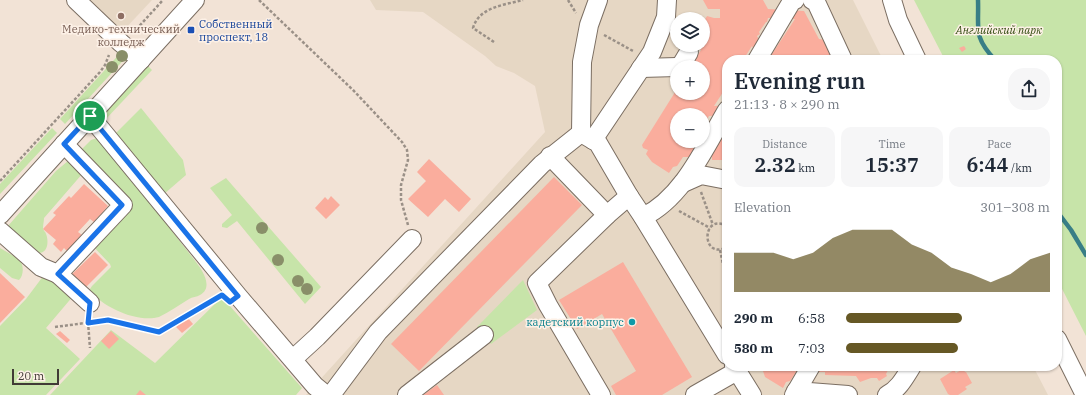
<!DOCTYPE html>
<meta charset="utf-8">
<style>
body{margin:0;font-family:"IBM Plex Serif",serif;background:#f6f6f7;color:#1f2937;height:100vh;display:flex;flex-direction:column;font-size:15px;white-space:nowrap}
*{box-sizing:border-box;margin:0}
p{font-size:13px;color:#747a83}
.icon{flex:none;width:22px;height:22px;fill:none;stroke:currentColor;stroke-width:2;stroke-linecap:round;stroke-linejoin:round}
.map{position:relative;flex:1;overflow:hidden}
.side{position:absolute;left:722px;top:55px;width:340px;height:316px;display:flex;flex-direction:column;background:#fff;border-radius:16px;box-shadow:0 1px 3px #0004}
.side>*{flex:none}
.buttons{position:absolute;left:670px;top:12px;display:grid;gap:8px}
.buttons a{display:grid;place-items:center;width:40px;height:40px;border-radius:50%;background:#fff;box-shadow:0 1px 3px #0004;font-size:20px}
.scale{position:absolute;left:12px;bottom:10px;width:47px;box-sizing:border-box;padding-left:4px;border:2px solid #413b36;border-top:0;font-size:11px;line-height:14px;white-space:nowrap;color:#413b36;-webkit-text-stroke:3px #fdf1e7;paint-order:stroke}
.pin{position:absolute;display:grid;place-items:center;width:34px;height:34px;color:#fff;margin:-17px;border:2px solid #fff;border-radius:50%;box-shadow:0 1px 4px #0007}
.round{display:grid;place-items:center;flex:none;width:42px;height:42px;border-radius:16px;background:#f6f6f7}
.overview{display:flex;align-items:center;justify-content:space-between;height:68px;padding:0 12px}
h1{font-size:22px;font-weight:600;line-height:30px}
.metrics{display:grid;grid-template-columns:repeat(3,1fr);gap:6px;height:68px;padding:4px 12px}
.metrics div{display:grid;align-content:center;border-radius:10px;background:#f6f6f7;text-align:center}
.metrics b{font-size:20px;font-weight:600}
.metrics small{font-size:11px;font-weight:400}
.metrics p{font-size:11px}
.chart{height:112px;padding:8px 12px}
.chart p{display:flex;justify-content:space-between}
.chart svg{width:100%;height:72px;margin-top:4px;fill:#665825;opacity:.7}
ul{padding:0 12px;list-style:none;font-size:13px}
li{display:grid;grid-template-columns:64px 48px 1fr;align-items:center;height:30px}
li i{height:10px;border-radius:5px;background:#665825}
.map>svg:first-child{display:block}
</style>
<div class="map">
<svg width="1086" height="395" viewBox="0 0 1086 395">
<rect width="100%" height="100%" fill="#f2e3d6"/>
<g fill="#e6d7c4" fill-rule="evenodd">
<path d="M87,0H152L122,32Z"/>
<path d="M370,0H853L883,60H727V366H1033L1048,395H306L545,132L535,86L514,73L496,66L485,56L423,12L376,10ZM677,19H703V45H677ZM677,67H703V93H677ZM677,115H703V141H677Z"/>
</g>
<g fill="#c7e4a9">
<path d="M914,0H1086V336L1057,279V60H945Z"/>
<path d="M124,49L130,53L65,124L60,119Z"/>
<path d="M148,66L152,70L105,120L101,116Z"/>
<path d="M141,108L183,160L186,175L164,194L115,134Z"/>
<path d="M52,128L57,133L0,194V184Z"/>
<path d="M97,138L116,159L196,262C202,270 214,287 200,295C197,297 192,297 189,299C179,305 169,312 159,317C138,323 104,308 90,291V289L92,286L111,267L110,264L92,245L117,205L81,150L91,140Z"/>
<path d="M68,161H72L83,173L44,218C44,221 43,225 43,228C44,232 45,231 46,234C49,241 48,253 39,253L8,226L56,171Z"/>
<path d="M226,178L321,287L305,304L237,221L227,228L222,227V224L232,215L210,188Z"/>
<path d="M0,248L19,259C24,265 24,275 19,280L12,278L0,268Z"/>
<path d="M44,275L74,295L46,328L80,359L46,395H0V326L26,299Z"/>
<path d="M523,280L537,310L491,344L477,327Z"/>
<path d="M222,297L302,388L296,395H50L111,330L155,363Z"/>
</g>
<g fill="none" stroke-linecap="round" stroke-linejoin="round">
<g stroke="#387e86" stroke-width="4.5">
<path d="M978,0C979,30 973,36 995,60"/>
<path d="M1057,205L1059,214L1071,230L1086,255"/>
</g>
</g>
<g fill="#faad9d">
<path d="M703,0H763L768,9L804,11L819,39L826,40V45H829L833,60H771L770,57L795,19L768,18L767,22H766L759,32L760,34L757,36L769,60H759L752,46L743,60H727V86L714,106L727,105V115L709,116L703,125V115H677V141H693L688,148H712L727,124V160H712V157H683L677,166L673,167L669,173L652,162L646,154L648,150L643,148L642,145L677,89V93H703V67H690L701,50L693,45H703V23L707,16L714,18H720V9H708Z"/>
<path d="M964,46L966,49L962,52L959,48Z"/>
<path d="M429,159L471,199L459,212L445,199L428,217L408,199L426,181L417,172Z"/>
<path d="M554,177L582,205L419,371L391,344Z"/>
<path d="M84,184L108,206L94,222L90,219L78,232L82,235L67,251L64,248L61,252L53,244L56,240L43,229L56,215L53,213L69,196L71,198Z"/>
<path d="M331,196L340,205L326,219L315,208L325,197L328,200Z"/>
<path d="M95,252L108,265L82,291L69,277Z"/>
<path d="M623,262L692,377L662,395H616L611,386L636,371L602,314L577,329L559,300Z"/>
<path d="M0,273L25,297L0,323Z"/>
<path d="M187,317L193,324L182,333L176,327Z"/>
<path d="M60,331L70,340L67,343L56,334Z"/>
<path d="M111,331L119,339L109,349L101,341Z"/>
<path d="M755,366H893L889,368L886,374L887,376L879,381L877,378H871L860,382L856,376L825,375V372H796L790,381L786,382L783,388L765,377L763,371Z"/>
<path d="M963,369L965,372H966L972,383L965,387L967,389L958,395H950L948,394L940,379L954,370L956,373Z"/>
<path d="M437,385L444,395H423Z"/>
<path d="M140,390L146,395H136Z"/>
</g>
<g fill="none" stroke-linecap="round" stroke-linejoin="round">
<g stroke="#7b6e62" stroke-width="20">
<g id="minor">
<path d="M76,0L121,43L141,60"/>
<path d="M812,0L816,2L842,58V60"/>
<path d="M892,0L898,20L917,60"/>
<path d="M757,60L792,1L795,0"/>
<path d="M680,67L689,52"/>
<path d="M641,68L677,67"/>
<path d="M90,116L238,296L315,386L326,395"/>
<path d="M581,133L598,143L629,196L643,217L727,355"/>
<path d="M581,133L582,62L589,25L598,0"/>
<path d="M593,140L652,52L666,17L667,0"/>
<path d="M550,156L607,215"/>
<path d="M683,183L701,175L727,180"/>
<path d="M0,215L195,0"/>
<path d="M643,217C683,198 705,147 727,110"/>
<path d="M0,231L41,267L58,274L123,205L64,144"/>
<path d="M58,274L90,303"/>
<path d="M1057,339L1085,395"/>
<path d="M293,359L317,337L412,239"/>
<path d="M734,366L752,395"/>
<path d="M796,391L848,395"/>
<path d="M331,395L378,332L542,164L581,133"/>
<path d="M407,395L484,335"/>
<path d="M601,395L548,305L537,283L607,215L629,196"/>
<path d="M695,395L737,371"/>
<path d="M794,395L811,366"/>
<path d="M887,395C899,389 905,377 912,366"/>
</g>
</g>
<g stroke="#9a9087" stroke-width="2.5" stroke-dasharray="3 2" stroke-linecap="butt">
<path d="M259,0L354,91L402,142L407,150L408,160L401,185V200L408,225"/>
<path d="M568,0L576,13"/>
<path d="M133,33L163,0"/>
<path d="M604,35L633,51"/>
<path d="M494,42L473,28C479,7 504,5 523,0"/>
<path d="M0,181L100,72L105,65L109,55"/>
<path d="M701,192L713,225"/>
<path d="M679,211L710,228"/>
<path d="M727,226C701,212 701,261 727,247"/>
<path d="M720,250L727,283"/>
<path d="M88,322L90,348"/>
<path d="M55,327L108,320L159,332L218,297"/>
</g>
<use href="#minor" stroke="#fff" stroke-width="18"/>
</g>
<g fill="#898f69">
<circle cx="122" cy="56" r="6"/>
<circle cx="112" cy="67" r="6"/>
<circle cx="262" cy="228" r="6"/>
<circle cx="278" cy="260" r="6"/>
<circle cx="298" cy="281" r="6"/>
<circle cx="307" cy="289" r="6"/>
</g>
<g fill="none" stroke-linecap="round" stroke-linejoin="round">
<g stroke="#fff" stroke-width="8">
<path id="route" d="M90,116L218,272L238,296L230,302L222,295L159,332L108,320L88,323L90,303L58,274L122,205L64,144Z"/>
</g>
<use href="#route" stroke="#1a73e8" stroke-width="5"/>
</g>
<circle fill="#8d6e63" stroke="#fdf1e7" stroke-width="1.5" cx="121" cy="16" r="4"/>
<rect fill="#1a4fb4" stroke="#fdf1e7" stroke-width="1.5" x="187" y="26" width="8" height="8" rx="2"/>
<circle fill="#0f9aa8" stroke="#fdf1e7" stroke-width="1.5" cx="632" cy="322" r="4"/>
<g text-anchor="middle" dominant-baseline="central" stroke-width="3" stroke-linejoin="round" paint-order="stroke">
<g font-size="11" fill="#164399" stroke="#fdf1e7" text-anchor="start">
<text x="199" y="24">Собственный<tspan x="199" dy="13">проспект, 18</tspan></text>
</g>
<g font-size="11" fill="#785e54" stroke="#fdf1e7">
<text x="121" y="29">Медико-технический<tspan x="121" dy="13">колледж</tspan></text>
</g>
<g font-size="11" font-style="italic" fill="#334b10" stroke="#fdf1e7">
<text x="999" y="30">Английский парк</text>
</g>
<g font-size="11" fill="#0d838f" stroke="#fdf1e7" text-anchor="end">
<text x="624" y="322">кадетский корпус</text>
</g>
</g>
</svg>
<div class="buttons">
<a><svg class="icon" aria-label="layers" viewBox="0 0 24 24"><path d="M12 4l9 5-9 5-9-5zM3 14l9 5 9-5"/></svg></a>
<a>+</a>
<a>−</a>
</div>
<div class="scale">20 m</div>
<div class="pin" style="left:90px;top:116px;background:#1e9e55"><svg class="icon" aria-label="arrive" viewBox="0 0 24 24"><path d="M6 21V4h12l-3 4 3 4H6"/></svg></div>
<section class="side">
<div class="overview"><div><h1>Evening run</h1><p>21:13 · 8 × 290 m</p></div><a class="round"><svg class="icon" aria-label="share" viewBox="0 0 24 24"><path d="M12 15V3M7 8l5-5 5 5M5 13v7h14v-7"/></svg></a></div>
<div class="metrics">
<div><p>Distance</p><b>2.32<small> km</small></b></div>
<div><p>Time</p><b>15:37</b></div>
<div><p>Pace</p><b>6:44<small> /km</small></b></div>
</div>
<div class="chart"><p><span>Elevation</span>301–308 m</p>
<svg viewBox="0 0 160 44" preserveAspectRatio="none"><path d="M0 44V20L10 20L20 20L30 24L40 20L50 11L60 6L70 6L80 6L90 15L100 20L110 29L120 33L130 38L140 33L150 24L160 20V44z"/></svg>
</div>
<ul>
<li><b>290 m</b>6:58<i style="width:57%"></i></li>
<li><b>580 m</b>7:03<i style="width:55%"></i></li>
</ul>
</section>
</div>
